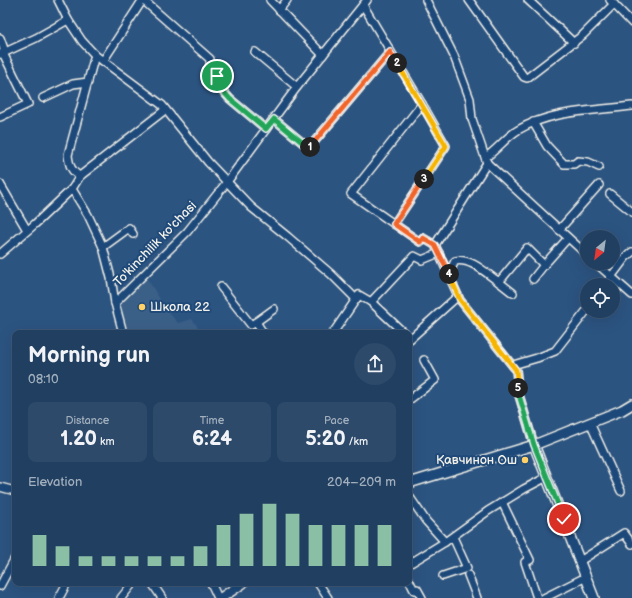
<!DOCTYPE html>
<meta charset="utf-8">
<style>
body{margin:0;font-family:"Balsamiq Sans",sans-serif;background:#2d4a6a;color:#f1f3f6;height:100vh;display:flex;flex-direction:column;font-size:15px;white-space:nowrap}
*{box-sizing:border-box;margin:0}
p{font-size:13px;color:#a2afbd}
.icon{flex:none;width:22px;height:22px;fill:none;stroke:currentColor;stroke-width:2;stroke-linecap:round;stroke-linejoin:round}
.map{position:relative;flex:1;overflow:hidden}
.sheet{position:absolute;left:12px;top:330px;width:400px;height:256px;display:flex;flex-direction:column;background:#213f61;border-radius:8px;box-shadow:0 4px 16px #0002,0 0 0 1px #3e5876}
.sheet>*{flex:none}
.needle{width:26px;rotate:209deg}
.fabs{position:absolute;left:580px;top:230px;display:grid;gap:8px}
.fabs a{display:grid;place-items:center;width:40px;height:40px;border-radius:50%;background:#213f61;box-shadow:0 4px 16px #0002,0 0 0 1px #3e5876;font-size:20px}
.pin{position:absolute;display:grid;place-items:center;width:34px;height:34px;color:#fff;margin:-17px;border:2px solid #fff;border-radius:50%;box-shadow:0 1px 4px #0007}
.km{position:absolute;width:20px;height:20px;margin:-10px;border-radius:50%;background:#222;color:#fff;font-size:11px;line-height:20px;text-align:center}
.round{display:grid;place-items:center;flex:none;width:42px;height:42px;border-radius:21px;background:#2d4a6a}
.overview{display:flex;align-items:center;justify-content:space-between;height:68px;padding:0 16px}
h1{font-size:22px;font-weight:800;line-height:30px}
.metrics{display:grid;grid-template-columns:repeat(3,1fr);gap:6px;height:68px;padding:4px 16px}
.metrics div{display:grid;align-content:center;border-radius:8px;background:#2d4a6a;text-align:center}
.metrics b{font-size:20px;font-weight:800}
.metrics small{font-size:11px;font-weight:400}
.metrics p{font-size:11px}
.chart{height:112px;padding:8px 16px}
.chart p{display:flex;justify-content:space-between}
.chart svg{width:100%;height:72px;margin-top:4px;stroke:#8abfa5;stroke-width:6}
.map>svg:first-child{display:block}
</style>
<div class="map">
<svg width="632" height="598" viewBox="0 0 632 598">
<rect width="100%" height="100%" fill="#2c5481"/>
<filter id="ink" filterUnits="userSpaceOnUse"><feTurbulence type="fractalNoise" baseFrequency=".025" numOctaves="2"/><feDisplacementMap in="SourceGraphic" scale="8" xChannelSelector="R" yChannelSelector="G"/><feConvolveMatrix kernelMatrix="1 2 1 2 8 2 1 2 1" color-interpolation-filters="sRGB"/></filter>
<g filter="url(#ink)">
<path fill="#3b6088" d="M146,277L168,312L178,323L192,319L202,333H127L117,303Z"/>
<g fill="none" stroke-linecap="round" stroke-linejoin="round">
<g stroke="#f4f1e8" stroke-width="10">
<g id="minor">
<path d="M58,0L68,20L82,41L95,55L162,105L208,162L251,207L288,237L331,274L356,299"/>
<path d="M143,0L210,59C210,72 211,66 217,75L215,82L230,99L266,129"/>
<path d="M270,0L323,55"/>
<path d="M426,0L454,56L470,99L472,119L487,163"/>
<path d="M469,0L524,77L527,78L583,35L614,4"/>
<path d="M528,0L574,43"/>
<path d="M610,0L632,23"/>
<path d="M363,5L422,104L351,194L420,242L423,238L435,245L460,300L516,370L519,395L534,445"/>
<path d="M279,10L287,0"/>
<path d="M0,38L4,49L3,53L28,104L0,117"/>
<path d="M255,52L297,87"/>
<path d="M1,54L36,38L68,20"/>
<path d="M103,61L142,1"/>
<path d="M43,98L73,84L88,82"/>
<path d="M274,119L309,148L390,52"/>
<path d="M533,122L547,146L564,164H574L578,161L588,162L599,167"/>
<path d="M486,157C498,149 506,137 518,130C552,110 594,111 632,106"/>
<path d="M487,163L587,255"/>
<path d="M80,176C71,172 69,164 68,155L95,55"/>
<path d="M0,184L27,230"/>
<path d="M72,189L88,215L103,247L111,278L115,303L123,333"/>
<path d="M610,194L632,212"/>
<path d="M394,224L446,146L422,104"/>
<path d="M559,230L599,185"/>
<path d="M435,245L487,163"/>
<path d="M103,247L129,228L133,234"/>
<path d="M0,254L35,224L72,189L80,176L165,110"/>
<path d="M596,263L632,295"/>
<path d="M452,278V267L455,261C470,257 487,274 499,282L527,248L544,265L568,238"/>
<path d="M533,279L544,265"/>
<path d="M499,282L513,293"/>
<path d="M605,285L626,257L632,252"/>
<path d="M221,287L251,325L256,322L263,333"/>
<path d="M371,302L414,256L422,260L439,253"/>
<path d="M115,303L187,232L227,182L297,87L367,0"/>
<path d="M256,322L274,309"/>
<path d="M333,333L359,295L371,302L404,333"/>
<path d="M409,338L410,339L458,296"/>
<path d="M513,365L537,358L555,351L587,310"/>
<path d="M409,400L435,380L424,360"/>
<path d="M590,423L621,491"/>
<path d="M0,487L15,491"/>
<path d="M409,496L426,521L445,542"/>
<path d="M502,502L530,560L525,562L537,598"/>
<path d="M580,561L624,533L632,544"/>
<path d="M409,564L445,542L488,511L524,489L547,477"/>
<path d="M468,575L477,598"/>
<path d="M443,576L467,568L453,537"/>
<path d="M409,580L414,590L417,589L422,598"/>
<path d="M152,583L162,598"/>
<path d="M211,583L218,598"/>
<path d="M318,583L328,598"/>
<path d="M0,586L15,558"/>
<path d="M59,598L67,583"/>
<path d="M121,598L133,583"/>
<path d="M544,598L586,577"/>
</g>
</g>
<g stroke="#f4f1e8" stroke-width="12">
<g id="major">
<path d="M534,445L594,598"/>
<path d="M409,483L534,445L622,410L632,404"/>
<path d="M221,598L243,583"/>
</g>
</g>
<use href="#minor" stroke="#1f4a7a" stroke-width="7"/>
<use href="#major" stroke="#1f4a7a" stroke-width="9"/>
</g>
</g>
<g fill="none" stroke-linecap="round" stroke-linejoin="round" filter="url(#ink)">
<g stroke="#fff" stroke-width="8">
<path id="split-1" d="M217,76L215,82L230,99L266,129L274,119L309,148L310,147"/>
</g>
<g stroke="#fff" stroke-width="8">
<path id="split-2" d="M310,147L390,52L397,63"/>
</g>
<g stroke="#fff" stroke-width="8">
<path id="split-3" d="M397,63L446,146L424,179"/>
</g>
<g stroke="#fff" stroke-width="8">
<path id="split-4" d="M424,179L394,224L420,242L423,238L435,245L449,274"/>
</g>
<g stroke="#fff" stroke-width="8">
<path id="split-5" d="M449,274L460,300L516,370L518,388"/>
</g>
<g stroke="#fff" stroke-width="8">
<path id="split-6" d="M518,388L519,395L534,445L564,519"/>
</g>
<use href="#split-1" stroke="#22a559" stroke-width="5"/>
<use href="#split-2" stroke="#f0652b" stroke-width="5"/>
<use href="#split-3" stroke="#f5b400" stroke-width="5"/>
<use href="#split-4" stroke="#f0652b" stroke-width="5"/>
<use href="#split-5" stroke="#f5b400" stroke-width="5"/>
<use href="#split-6" stroke="#22a559" stroke-width="5"/>
</g>
<g fill="#ffd166" stroke="#1f4a7a" stroke-width="1.5">
<circle cx="142" cy="307" r="4"/>
<circle cx="525" cy="460" r="4"/>
</g>
<g text-anchor="middle" dominant-baseline="central" stroke-width="4" stroke-linejoin="round" paint-order="stroke">
<g font-size="13" fill="#f4f1e8" stroke="#1f4a7a">
<text transform="translate(155 244) rotate(-46)">To'kinchilik ko'chasi</text>
</g>
<g font-size="13" fill="#f4f1e8" stroke="#1f4a7a" text-anchor="start">
<text x="150" y="307">Школа 22</text>
<text x="517" y="460" text-anchor="end">Қавчинон Ош</text>
</g>
</g>
</svg>
<div class="fabs">
<a><svg class="needle" viewBox="-14 -14 28 28"><path d="M0-13l5 13h-10z" fill="#e53935"/><path d="M0 13l5-13h-10z" fill="#a2afbd"/></svg></a>
<a><svg class="icon" aria-label="locate" viewBox="0 0 24 24"><circle cx="12" cy="12" r="6"/><path d="M12 2v4M12 18v4M2 12h4M18 12h4"/></svg></a>
</div>
<div class="pin" style="left:217px;top:76px;background:#1e9e55"><svg class="icon" aria-label="arrive" viewBox="0 0 24 24"><path d="M6 21V4h12l-3 4 3 4H6"/></svg></div>
<div class="pin" style="left:564px;top:519px;background:#d93025"><svg class="icon" aria-label="check" viewBox="0 0 24 24"><path d="M5 12l5 5 9-10"/></svg></div>
<b class="km" style="left:310px;top:147px">1</b>
<b class="km" style="left:397px;top:63px">2</b>
<b class="km" style="left:424px;top:179px">3</b>
<b class="km" style="left:449px;top:274px">4</b>
<b class="km" style="left:518px;top:388px">5</b>
<section class="sheet">
<div class="overview"><div><h1>Morning run</h1><p>08:10</p></div><a class="round"><svg class="icon" aria-label="share" viewBox="0 0 24 24"><path d="M12 15V3M7 8l5-5 5 5M5 13v7h14v-7"/></svg></a></div>
<div class="metrics">
<div><p>Distance</p><b>1.20<small> km</small></b></div>
<div><p>Time</p><b>6:24</b></div>
<div><p>Pace</p><b>5:20<small> /km</small></b></div>
</div>
<div class="chart"><p><span>Elevation</span>204–209 m</p>
<svg viewBox="0 0 160 44" preserveAspectRatio="none"><path d="M5 44V25M15 44V32M25 44V38M35 44V38M45 44V38M55 44V38M65 44V38M75 44V32M85 44V19M95 44V12M105 44V6M115 44V12M125 44V19M135 44V19M145 44V19M155 44V19"/></svg>
</div>
</section>
</div>
